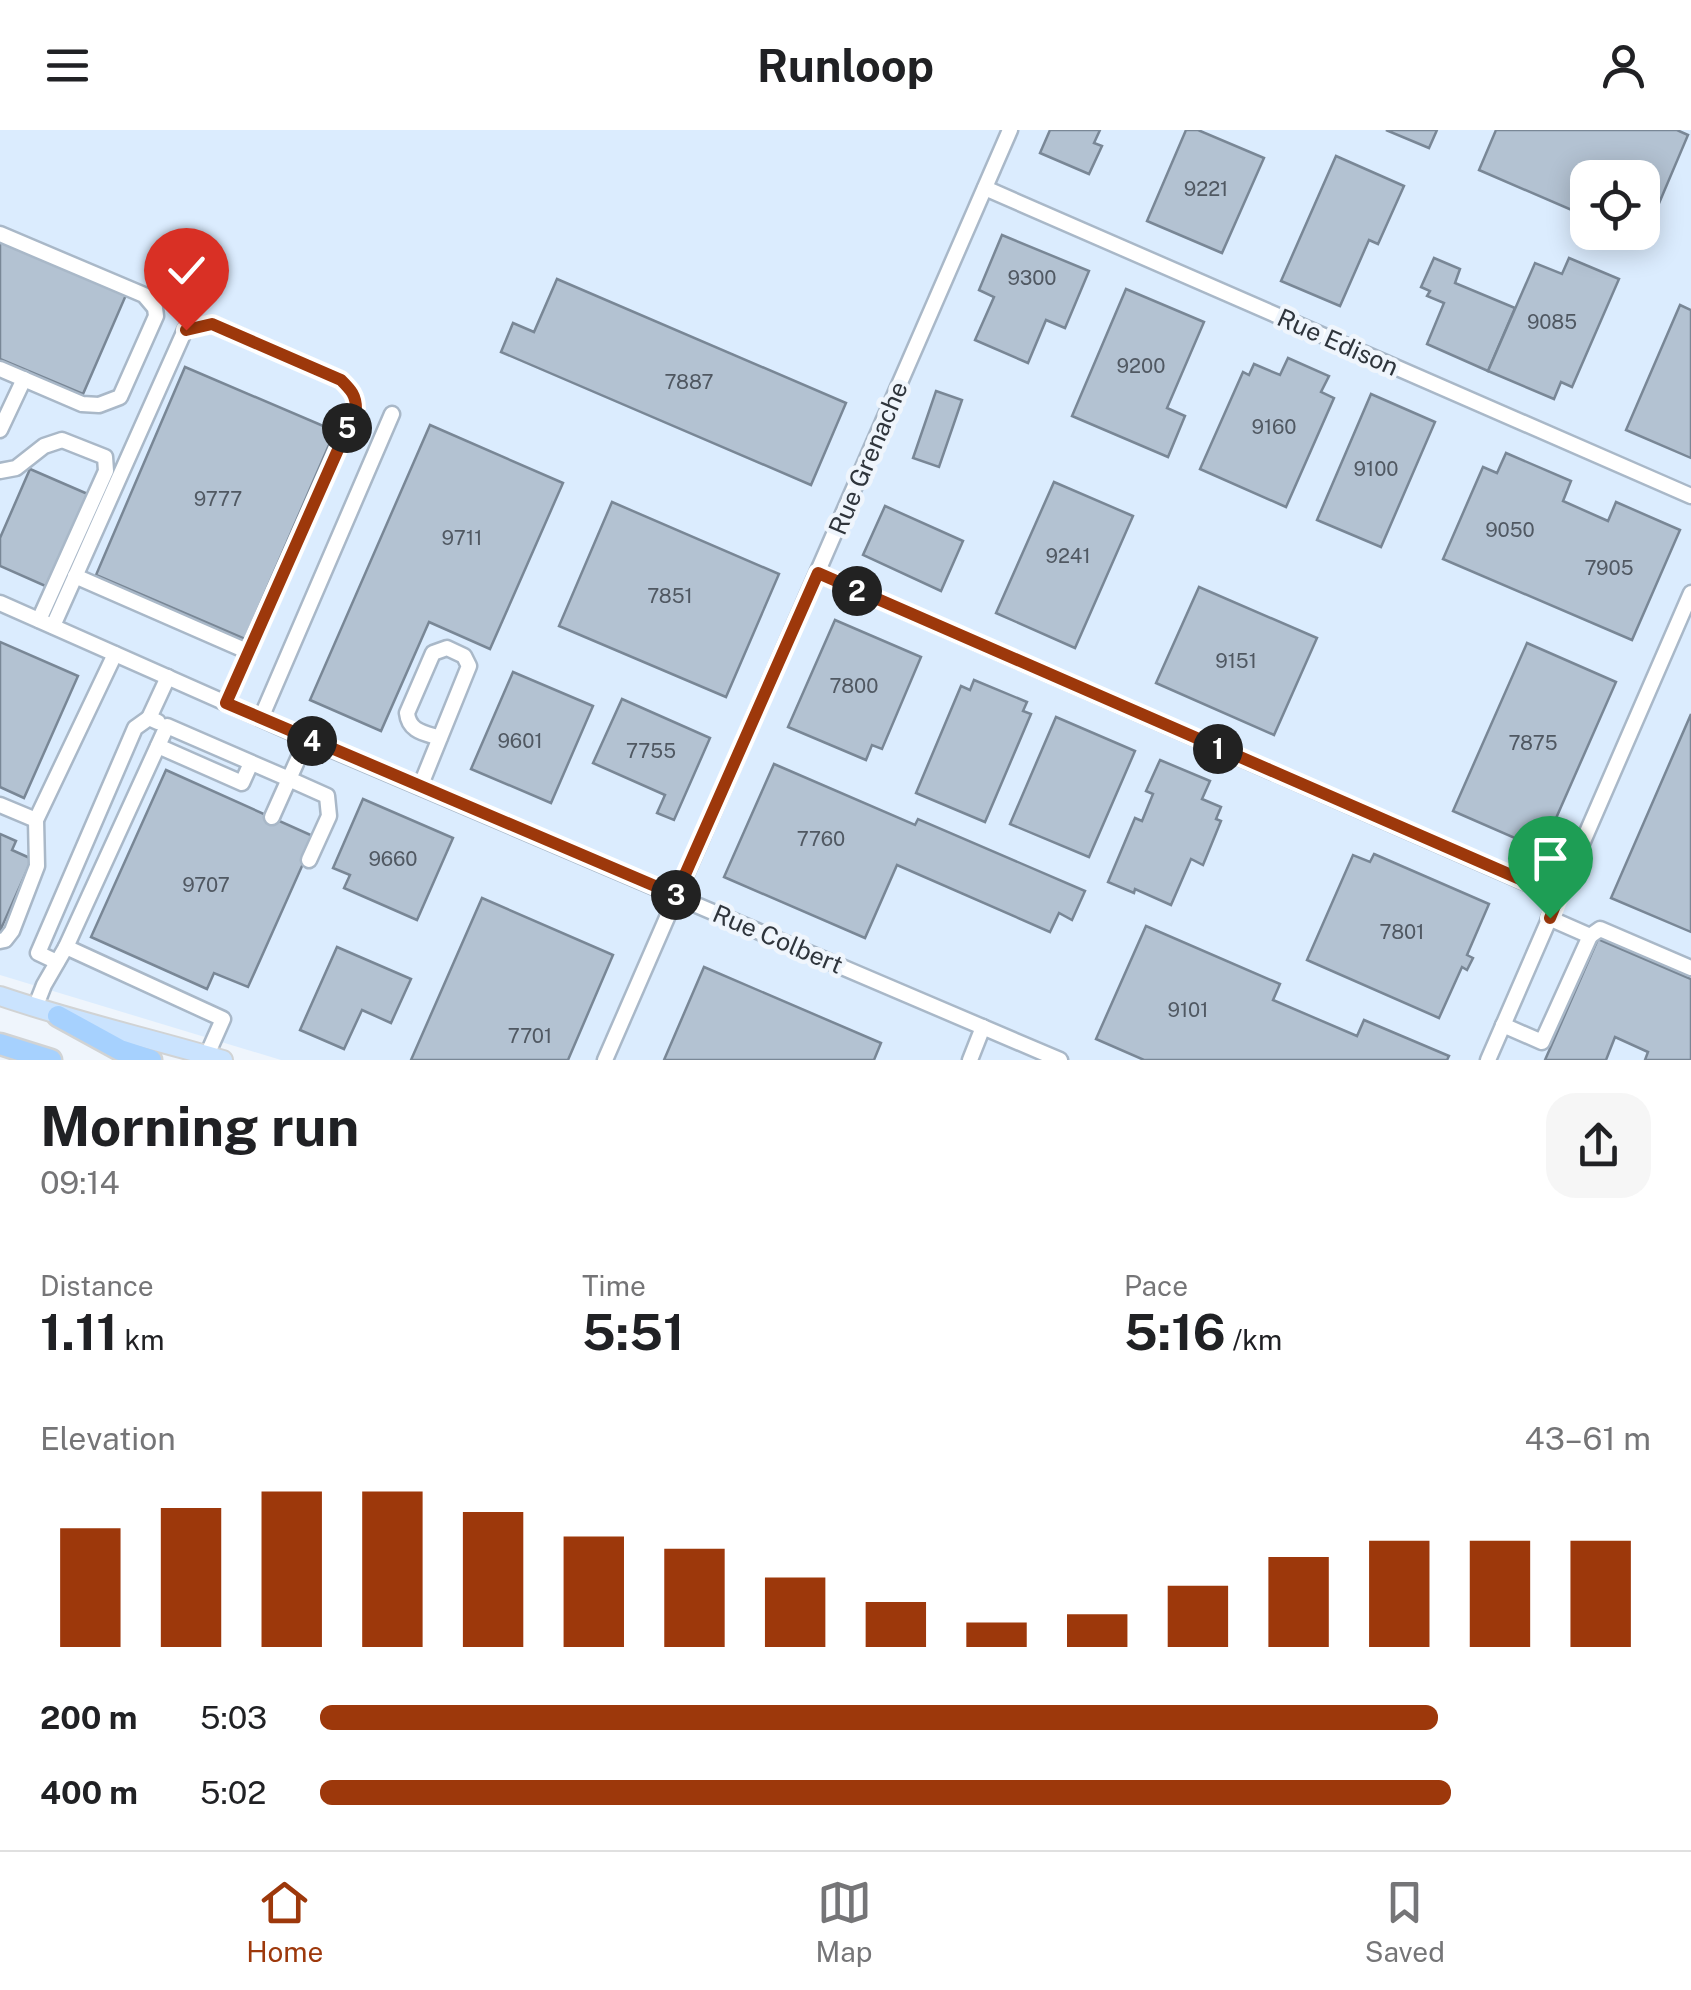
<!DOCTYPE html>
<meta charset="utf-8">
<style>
body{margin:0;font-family:"Public Sans",sans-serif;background:#f6f6f6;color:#202124;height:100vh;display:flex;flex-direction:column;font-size:38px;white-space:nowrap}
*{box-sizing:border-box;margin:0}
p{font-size:32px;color:#757577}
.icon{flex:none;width:55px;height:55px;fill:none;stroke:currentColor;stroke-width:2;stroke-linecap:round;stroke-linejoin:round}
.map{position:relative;height:930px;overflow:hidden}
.sheet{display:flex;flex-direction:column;background:#fff;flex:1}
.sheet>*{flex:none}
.tools{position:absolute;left:1570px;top:30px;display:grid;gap:20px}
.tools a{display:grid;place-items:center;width:90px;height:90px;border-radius:20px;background:#fff;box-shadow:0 5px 25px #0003;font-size:50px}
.pin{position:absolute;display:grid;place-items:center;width:85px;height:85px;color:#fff;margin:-102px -42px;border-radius:50% 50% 50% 0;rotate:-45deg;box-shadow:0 0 10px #0007}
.pin .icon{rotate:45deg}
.km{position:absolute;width:50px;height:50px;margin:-25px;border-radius:50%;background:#222;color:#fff;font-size:28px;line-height:50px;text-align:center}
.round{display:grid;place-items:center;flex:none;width:105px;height:105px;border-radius:30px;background:#f6f6f6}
.summary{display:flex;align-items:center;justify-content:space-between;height:170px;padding:0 40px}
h1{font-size:55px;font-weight:700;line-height:75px}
.stats{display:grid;grid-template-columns:repeat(3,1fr);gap:15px;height:170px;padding:10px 40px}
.stats div{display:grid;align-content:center}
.stats b{font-size:50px;font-weight:700}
.stats small{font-size:28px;font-weight:400}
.stats p{font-size:28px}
.chart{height:280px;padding:20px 40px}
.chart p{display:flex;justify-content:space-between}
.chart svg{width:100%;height:180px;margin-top:10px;stroke:#9d380b;stroke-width:6}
ul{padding:0 40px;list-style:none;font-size:32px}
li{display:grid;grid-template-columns:160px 120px 1fr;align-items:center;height:75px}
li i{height:25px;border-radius:12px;background:#9d380b}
header{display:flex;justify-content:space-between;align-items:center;height:130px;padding:0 40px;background:#fff;font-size:45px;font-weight:700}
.tabs{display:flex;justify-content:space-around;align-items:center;height:140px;border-top:2px solid #e0e0e0;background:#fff;font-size:28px;color:#757577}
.tabs a{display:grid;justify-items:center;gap:5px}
.tabs .active{color:#9d380b}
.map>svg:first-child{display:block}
</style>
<header><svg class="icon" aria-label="menu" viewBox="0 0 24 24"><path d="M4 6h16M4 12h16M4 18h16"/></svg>Runloop<svg class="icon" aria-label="person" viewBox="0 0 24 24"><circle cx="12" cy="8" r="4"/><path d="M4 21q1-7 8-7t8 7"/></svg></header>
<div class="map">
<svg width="1691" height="930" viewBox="0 0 1691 930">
<rect width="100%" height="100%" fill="#eff5fc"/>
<path fill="#dbecfe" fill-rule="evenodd" d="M0,0H1691V930H281L0,845ZM1588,48H1642V102H1588Z"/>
<g fill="#b3c2d2" stroke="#798796" stroke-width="2.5">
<path d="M1050,0H1100L1094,13L1102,16L1089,44L1040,23Z"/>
<path d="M1186,0H1198L1264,28L1222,123L1147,91Z"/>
<path d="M1386,0H1437L1429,18Z"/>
<path d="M1496,0H1677L1688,5L1643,111L1624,102H1642V48H1588V87L1479,40Z"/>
<path d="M1336,26L1404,56L1378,114L1369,110L1340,176L1281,151Z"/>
<path d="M1002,105L1089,141L1065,198L1046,190L1028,233L975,210L994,167L979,160Z"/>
<path d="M0,111L126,165L83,264L0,229Z"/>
<path d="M1434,128L1460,139L1455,153L1515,178L1488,241L1427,214L1444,173L1427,166L1430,161L1421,157Z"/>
<path d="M1569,128L1619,149L1572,257L1561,252L1554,269L1488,241L1535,133L1562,144Z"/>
<path d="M557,149L846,273L811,355L501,222L513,193L534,202Z"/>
<path d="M1126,159L1204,192L1167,278L1185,286L1168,327L1072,286Z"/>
<path d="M1680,175L1691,180V328L1626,300Z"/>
<path d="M1288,228L1329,246L1321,262L1334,268L1286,377L1200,339L1243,242L1249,245L1254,234L1280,245Z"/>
<path d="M185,237L335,301L245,509L96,445Z"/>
<path d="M936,261L962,270L939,337L913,328Z"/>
<path d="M1371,264L1435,292L1381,417L1317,390Z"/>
<path d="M430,295L563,353L490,519L429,492L381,601L310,570Z"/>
<path d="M1506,323L1571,351L1563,371L1608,391L1616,372L1680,400L1632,510L1443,429L1483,337L1497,343Z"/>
<path d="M30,339L90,365L50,458L0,436V408Z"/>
<path d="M1054,352L1133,386L1075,518L996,483Z"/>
<path d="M612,372L779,444L726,567L559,496Z"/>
<path d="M885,376L963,411L941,461L863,425Z"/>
<path d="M1199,457L1317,508L1274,605L1156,553Z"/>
<path d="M835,490L921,527L882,619L872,615L866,630L788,597Z"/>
<path d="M0,512L78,546L24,668L0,657Z"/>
<path d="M1527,513L1616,552L1542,720L1453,681Z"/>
<path d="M513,542L593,576L551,673L471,639Z"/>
<path d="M974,550L1027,572L1023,581L1031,584L985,692L916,663L961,556L970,560Z"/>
<path d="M622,569L710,608L674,690L657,683L665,665L593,633Z"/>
<path d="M1691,584V802L1611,768Z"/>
<path d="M1056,587L1135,621L1089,727L1010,694Z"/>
<path d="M1160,630L1210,651L1202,669L1221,677L1216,689L1221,691L1203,735L1191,729L1171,775L1135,759L1134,763L1108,752L1135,688L1142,691L1153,664L1146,661Z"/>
<path d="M774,634L915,695L918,689L1085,761L1072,790L1059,783L1050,802L897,735L865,808L724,747Z"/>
<path d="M166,640L315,707L248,857L214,843L207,859L91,807Z"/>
<path d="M363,669L453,708L417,790L344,758L350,745L333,738Z"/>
<path d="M0,704L16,711L12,720L32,729L0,801Z"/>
<path d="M1374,724L1489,774L1467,825L1473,828L1467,840L1462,837L1439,888L1307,830L1353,725L1370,732Z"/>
<path d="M482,768L613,825L568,930H411Z"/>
<path d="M1146,796L1280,854L1273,870L1357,906L1364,890L1449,926L1447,930H1144L1096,909Z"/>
<path d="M1598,809L1691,849V930H1645L1648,922L1615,907L1606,930H1545Z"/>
<path d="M337,817L411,849L391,893L362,880L344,919L300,900Z"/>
<path d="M704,837L881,913L874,930H664Z"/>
</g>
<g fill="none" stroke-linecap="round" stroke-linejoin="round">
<g stroke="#a9b8c8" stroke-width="19">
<g id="minor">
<path d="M985,58L1691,366"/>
<path d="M0,104L144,165L155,178L156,186L120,267L99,275L82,274L0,239"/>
<path d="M0,300L24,249"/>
<path d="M0,341L16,338L44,316L62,310L105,327L106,341L39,490"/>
<path d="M818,443L1559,767"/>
<path d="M75,446L249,522"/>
<path d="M0,473L307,609L1060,930"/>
<path d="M53,496L185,200L212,194L341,250C351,260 356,265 356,279L226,573"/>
<path d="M261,588L392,284"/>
<path d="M158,592L149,588L168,547"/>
<path d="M158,616L242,653L251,633"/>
<path d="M420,657L469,536L464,526L447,518L433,523L407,583C409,602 425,603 440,608"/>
<path d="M0,675L36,690"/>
<path d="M272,687L289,649L327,666L329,686L309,730"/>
<path d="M1590,806L1600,799L1691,838"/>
<path d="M0,811L5,810L12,801L37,736L36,690L115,524"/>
<path d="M66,817L167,596L289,649L307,609"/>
<path d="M57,832L38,823L135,598L149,588"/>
<path d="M35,878L44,855L66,817L223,889L207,925"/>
<path d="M1503,895L1542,912L1590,806L1549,788"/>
<path d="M605,930L1010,0"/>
<path d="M970,930L983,897"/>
<path d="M1488,930L1691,463"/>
</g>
</g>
<g stroke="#d1d3d4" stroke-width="22">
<path id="major" d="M0,866C73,891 149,908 223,930"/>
</g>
<g stroke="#d1d3d4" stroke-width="25">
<g id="highway">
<path d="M58,886L120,920L151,930"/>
<path d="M0,914L51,930"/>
</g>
</g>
<use href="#minor" stroke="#fff" stroke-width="14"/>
<use href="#major" stroke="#cae3fe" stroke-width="18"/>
<use href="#highway" stroke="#a6d1fe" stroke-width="20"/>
</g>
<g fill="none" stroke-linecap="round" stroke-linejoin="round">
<g stroke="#fff" stroke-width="20">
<path id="route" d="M186,200L212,194L341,250C351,260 356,265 356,279L226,573L676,765L818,443L1559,766L1550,788"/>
</g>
<use href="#route" stroke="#9d380b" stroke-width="12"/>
</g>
<g text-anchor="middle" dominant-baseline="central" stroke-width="9" stroke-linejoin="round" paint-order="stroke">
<g font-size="20" fill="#505862">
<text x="1206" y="59">9221</text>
<text x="1032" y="148">9300</text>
<text x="1552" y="192">9085</text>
<text x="1141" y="236">9200</text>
<text x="689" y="252">7887</text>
<text x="1274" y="297">9160</text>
<text x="1376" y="339">9100</text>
<text x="218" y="369">9777</text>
<text x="1510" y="400">9050</text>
<text x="462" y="408">9711</text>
<text x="1068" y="426">9241</text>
<text x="1609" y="438">7905</text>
<text x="670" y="466">7851</text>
<text x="1236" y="531">9151</text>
<text x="854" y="556">7800</text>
<text x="520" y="611">9601</text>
<text x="1533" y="613">7875</text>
<text x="651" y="621">7755</text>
<text x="821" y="709">7760</text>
<text x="393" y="729">9660</text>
<text x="206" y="755">9707</text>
<text x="1402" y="802">7801</text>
<text x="1188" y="880">9101</text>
<text x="530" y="906">7701</text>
</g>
<g font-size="25" fill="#2f353c" stroke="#eff5fc">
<text transform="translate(1338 212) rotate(24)">Rue Edison</text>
<text transform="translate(868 328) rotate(-67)">Rue Grenache</text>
<text transform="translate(778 809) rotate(23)">Rue Colbert</text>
</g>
</g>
</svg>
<div class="tools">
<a><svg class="icon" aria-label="locate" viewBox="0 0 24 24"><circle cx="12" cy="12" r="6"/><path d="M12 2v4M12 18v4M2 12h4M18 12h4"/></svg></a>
</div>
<div class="pin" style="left:1550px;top:788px;background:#1e9e55"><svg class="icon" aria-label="arrive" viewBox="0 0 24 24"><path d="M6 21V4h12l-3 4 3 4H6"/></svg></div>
<div class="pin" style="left:186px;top:200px;background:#d93025"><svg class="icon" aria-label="check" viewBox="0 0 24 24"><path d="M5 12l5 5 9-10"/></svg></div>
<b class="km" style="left:1218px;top:619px">1</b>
<b class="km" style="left:857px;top:461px">2</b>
<b class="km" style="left:676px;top:765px">3</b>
<b class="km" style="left:312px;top:611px">4</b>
<b class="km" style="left:347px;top:298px">5</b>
</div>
<section class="sheet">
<div class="summary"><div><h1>Morning run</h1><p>09:14</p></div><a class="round"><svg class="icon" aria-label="share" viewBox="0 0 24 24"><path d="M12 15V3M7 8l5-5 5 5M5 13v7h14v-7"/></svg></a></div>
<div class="stats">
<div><p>Distance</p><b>1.11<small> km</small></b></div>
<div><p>Time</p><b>5:51</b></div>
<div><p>Pace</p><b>5:16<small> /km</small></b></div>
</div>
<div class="chart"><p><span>Elevation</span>43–61 m</p>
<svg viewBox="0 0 160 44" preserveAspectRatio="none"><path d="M5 44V15M15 44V10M25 44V6M35 44V6M45 44V11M55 44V17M65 44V20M75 44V27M85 44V33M95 44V38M105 44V36M115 44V29M125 44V22M135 44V18M145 44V18M155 44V18"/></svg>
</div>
<ul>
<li><b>200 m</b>5:03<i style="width:84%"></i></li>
<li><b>400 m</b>5:02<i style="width:85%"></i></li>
</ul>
</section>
<nav class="tabs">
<a class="active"><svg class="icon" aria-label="home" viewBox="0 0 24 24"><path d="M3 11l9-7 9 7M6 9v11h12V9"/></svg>Home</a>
<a><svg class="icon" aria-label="map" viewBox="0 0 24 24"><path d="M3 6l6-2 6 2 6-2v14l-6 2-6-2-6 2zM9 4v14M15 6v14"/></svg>Map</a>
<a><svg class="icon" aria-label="saved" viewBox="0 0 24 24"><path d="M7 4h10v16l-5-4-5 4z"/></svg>Saved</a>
</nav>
